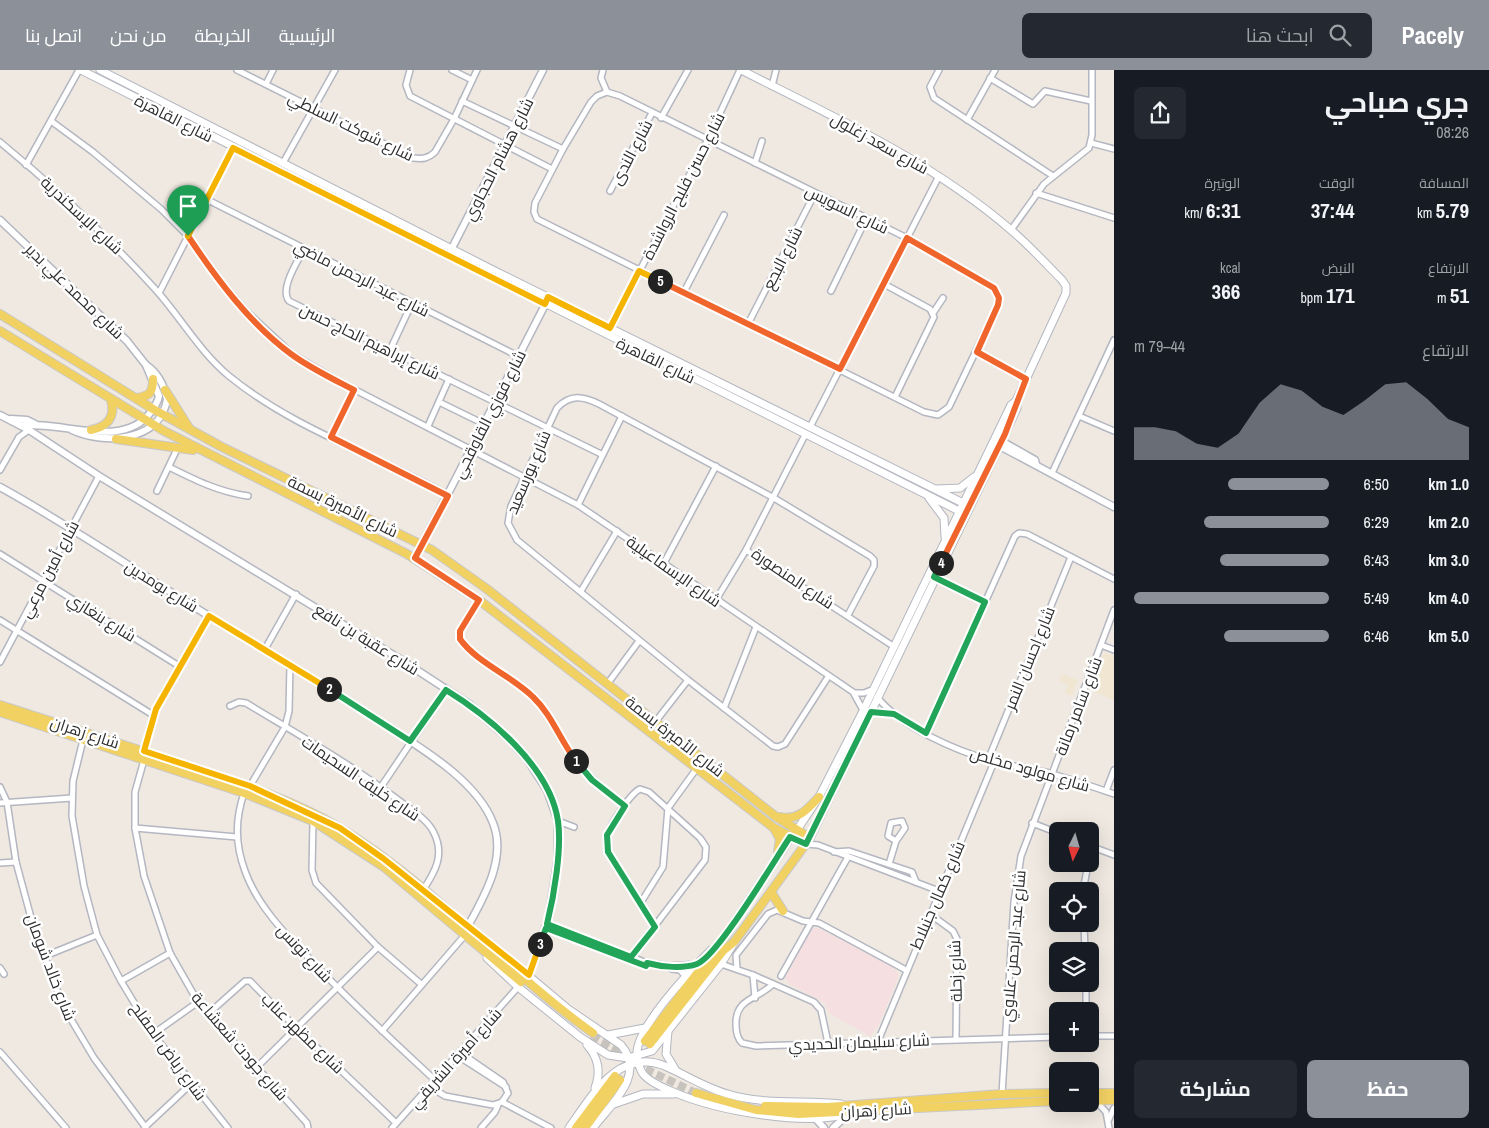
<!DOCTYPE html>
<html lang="ar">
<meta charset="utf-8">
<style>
body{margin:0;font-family:"Archivo Narrow",Cairo,sans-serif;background:#242831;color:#f1f3f6;direction:rtl;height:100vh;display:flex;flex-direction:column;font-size:19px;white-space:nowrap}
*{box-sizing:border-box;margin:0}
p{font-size:16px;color:#9ea1a6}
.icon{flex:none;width:28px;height:28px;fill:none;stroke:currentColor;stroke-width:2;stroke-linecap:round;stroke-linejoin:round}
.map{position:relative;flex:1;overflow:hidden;direction:ltr}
.panel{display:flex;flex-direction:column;background:#171b24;width:375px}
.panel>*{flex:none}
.needle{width:32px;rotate:185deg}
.fabs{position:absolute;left:1049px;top:752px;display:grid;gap:10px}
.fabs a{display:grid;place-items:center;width:50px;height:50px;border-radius:8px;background:#171b24;box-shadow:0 5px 20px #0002;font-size:25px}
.pin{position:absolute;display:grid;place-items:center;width:42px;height:42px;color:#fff;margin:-51px -21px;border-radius:50% 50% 50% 0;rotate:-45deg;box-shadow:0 0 5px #0007}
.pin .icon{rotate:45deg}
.km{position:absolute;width:25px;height:25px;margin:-12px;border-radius:50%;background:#222;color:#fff;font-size:14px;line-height:25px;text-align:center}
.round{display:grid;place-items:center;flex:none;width:52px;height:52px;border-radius:8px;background:#242831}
.overview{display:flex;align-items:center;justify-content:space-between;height:85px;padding:0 20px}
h1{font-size:28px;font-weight:700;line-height:38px}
.stats{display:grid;grid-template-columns:repeat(3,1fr);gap:8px;height:85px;padding:5px 20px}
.stats div{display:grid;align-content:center}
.stats b{font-size:21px;font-weight:700}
.stats small{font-size:14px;font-weight:400}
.stats p{font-size:14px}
.chart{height:140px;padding:10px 20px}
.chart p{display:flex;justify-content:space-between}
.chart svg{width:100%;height:90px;margin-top:5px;fill:#8c9099;opacity:.7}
.cta{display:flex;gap:10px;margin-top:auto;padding:10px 20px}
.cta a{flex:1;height:58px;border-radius:8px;background:#8c9099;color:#fff;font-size:20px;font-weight:700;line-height:58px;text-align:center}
.cta a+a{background:#242831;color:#f1f3f6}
ul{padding:0 20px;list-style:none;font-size:16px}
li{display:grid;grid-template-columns:80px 60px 1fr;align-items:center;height:38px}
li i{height:12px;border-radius:6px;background:#8c9099}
header{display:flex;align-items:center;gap:30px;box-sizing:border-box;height:70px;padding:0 25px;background:#8c9099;color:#fff}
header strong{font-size:24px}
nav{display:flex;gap:28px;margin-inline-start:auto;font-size:18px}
.search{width:350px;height:45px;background:#242831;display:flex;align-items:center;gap:12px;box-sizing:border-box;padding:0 18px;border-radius:8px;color:#9ea1a6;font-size:19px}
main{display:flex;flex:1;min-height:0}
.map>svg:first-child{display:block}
</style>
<header>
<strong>Pacely</strong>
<div class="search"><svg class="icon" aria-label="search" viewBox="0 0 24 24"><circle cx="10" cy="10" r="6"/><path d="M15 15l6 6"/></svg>ابحث هنا</div>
<nav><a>الرئيسية</a><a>الخريطة</a><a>من نحن</a><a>اتصل بنا</a></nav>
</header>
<main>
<section class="panel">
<div class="overview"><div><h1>جري صباحي</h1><p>08:26</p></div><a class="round"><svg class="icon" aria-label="share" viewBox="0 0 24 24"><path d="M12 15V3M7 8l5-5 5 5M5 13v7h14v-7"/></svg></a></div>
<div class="stats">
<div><p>المسافة</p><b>5.79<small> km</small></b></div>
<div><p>الوقت</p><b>37:44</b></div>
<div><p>الوتيرة</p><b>6:31<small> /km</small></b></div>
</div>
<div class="stats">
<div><p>الارتفاع</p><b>51<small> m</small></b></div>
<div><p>النبض</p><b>171<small> bpm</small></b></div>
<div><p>kcal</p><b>366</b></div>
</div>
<div class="chart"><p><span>الارتفاع</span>44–79 m</p>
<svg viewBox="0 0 160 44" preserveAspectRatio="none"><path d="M0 44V28L10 28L20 30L30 36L40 38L50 31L60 16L70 7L80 10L90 18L100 22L110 15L120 7L130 6L140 14L150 24L160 28V44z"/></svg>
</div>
<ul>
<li><b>1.0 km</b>6:50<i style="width:52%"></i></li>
<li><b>2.0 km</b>6:29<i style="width:64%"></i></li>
<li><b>3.0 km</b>6:43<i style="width:56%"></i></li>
<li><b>4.0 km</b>5:49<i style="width:100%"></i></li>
<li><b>5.0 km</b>6:46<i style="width:54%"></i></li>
</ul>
<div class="cta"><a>حفظ</a><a>مشاركة</a></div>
</section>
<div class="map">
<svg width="1114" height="1058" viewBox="0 0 1114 1058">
<rect width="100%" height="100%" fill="#efe9e1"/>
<g fill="#f0e6d1">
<path d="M1106,583L1114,586V630L1090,620L1102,586Z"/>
<path d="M1062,604L1078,610L1072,626L1065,623L1068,615L1059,611Z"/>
</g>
<path fill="#f5dfe0" d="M816,857L893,897L898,903L897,911L878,956L870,966L829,943L825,933L789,914L785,908L809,862Z"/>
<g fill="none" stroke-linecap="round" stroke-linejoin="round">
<g stroke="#c8c4bd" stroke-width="8" stroke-dasharray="8 4" stroke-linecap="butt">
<path d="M593,963L625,981"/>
<path d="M591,967L623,987"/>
<path d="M635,994L696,1023"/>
</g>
<g stroke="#b4b7c1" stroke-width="8">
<g id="minor">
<path d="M237,0L413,88C422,89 428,89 435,82L454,49L477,0"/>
<path d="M410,0L406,15L410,26L552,99"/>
<path d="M452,0L472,10"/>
<path d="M603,0L601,8L607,22"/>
<path d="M939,0L930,17L934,28L1053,106"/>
<path d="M990,8L1033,34L1045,21L1091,31"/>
<path d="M266,14L273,0"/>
<path d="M772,16L776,0"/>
<path d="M607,22L620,26L907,168L994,218L999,228L998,235L949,337L938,345L924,342L537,149L534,142L535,133L563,79L591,32L597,26Z"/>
<path d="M462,31L563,79"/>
<path d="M661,48L688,0"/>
<path d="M967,50L995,0"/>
<path d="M51,51L93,82L161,139L188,166L223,214L246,241L292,284L336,310L578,435"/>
<path d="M0,72C56,118 108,167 156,220C181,248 200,282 229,306C294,359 376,385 448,425"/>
<path d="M1091,73L1114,79"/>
<path d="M283,93L335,0"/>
<path d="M755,93L762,71"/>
<path d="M26,95L79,0"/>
<path d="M610,121L652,43"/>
<path d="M1036,123L1114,148"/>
<path d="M206,129L518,286"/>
<path d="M1011,160L1044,114L1089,78L1092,65V0"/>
<path d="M304,179C298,191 279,219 289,231L601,384"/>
<path d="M884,214L930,239L934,247L895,327"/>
<path d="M831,221L866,149"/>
<path d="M684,222L724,145"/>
<path d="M159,223L233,78"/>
<path d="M933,243L943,228"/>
<path d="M748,254L815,123"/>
<path d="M610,258L707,71L740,0"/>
<path d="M390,280L412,233"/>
<path d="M977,283L1026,309"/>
<path d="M439,332L484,354"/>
<path d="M622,346L578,435L853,622L863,640"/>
<path d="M1079,346L1114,361"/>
<path d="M428,356L449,309"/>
<path d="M810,357L939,106"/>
<path d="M805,365L746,480L893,576"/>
<path d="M331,367L354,320"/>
<path d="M169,397C195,410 219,422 248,426"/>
<path d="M0,400L19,367L29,360"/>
<path d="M1052,403L1114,270"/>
<path d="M157,421L178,377"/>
<path d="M0,484L179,596"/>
<path d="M664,493L716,396"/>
<path d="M934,507L985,532"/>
<path d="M581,521L617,461"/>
<path d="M479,530L460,561V569C475,591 514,608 535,628C549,643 555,660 566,677C581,701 602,719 625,736"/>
<path d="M716,530L746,480"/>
<path d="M0,550L153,645"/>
<path d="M1101,575L1114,580"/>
<path d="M265,579L296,524"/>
<path d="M0,592L99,406"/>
<path d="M828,607L785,674L778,677L773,676L688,610L517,470L508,453L511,436L557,338C570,324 583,326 599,334L774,428L870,486L874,490V496L848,545"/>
<path d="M608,613L639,571"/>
<path d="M854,623H864L874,619"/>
<path d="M877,627C901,657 956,681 993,691C1012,697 1033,698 1052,704C1073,710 1094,717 1114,724"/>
<path d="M230,636L239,632L246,633C299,665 352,695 401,732C413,741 428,750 434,763C445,785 435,802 423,820"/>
<path d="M724,638L756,557"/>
<path d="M871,642L891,644"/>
<path d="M656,651L688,610"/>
<path d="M926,663L1015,466L1019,463L1027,464L1114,509"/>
<path d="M83,670L73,711L72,746L84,816L97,865L121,911L153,964L228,1058"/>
<path d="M144,681L156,639L209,546"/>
<path d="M144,690L135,722V758L144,806L170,883L198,932L307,1053L308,1058"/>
<path d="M988,690L1071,487"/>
<path d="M250,716L285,657L289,641L290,595"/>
<path d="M0,717L7,732L16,792L33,855L63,936L94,988L146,1058"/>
<path d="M381,717L446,620"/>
<path d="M1106,721L1114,700"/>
<path d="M244,723C235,750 235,774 245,801C257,835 285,864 310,889C350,932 393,971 436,1011"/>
<path d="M0,733L72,728"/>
<path d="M313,751L312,800L316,813L378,877L421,914"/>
<path d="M558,751L574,757"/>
<path d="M1032,753L1058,763"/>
<path d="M135,758L237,767"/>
<path d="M806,774L818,775L939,821"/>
<path d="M1090,776L1114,785"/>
<path d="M834,782L849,781L912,802L916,812"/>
<path d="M1090,788L1094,777"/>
<path d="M0,793L16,792"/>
<path d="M889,794L896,771L905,758L902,751L891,753L888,766L896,771"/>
<path d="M1083,821L1088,794"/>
<path d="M640,834L663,797L668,738L697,698"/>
<path d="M930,844L953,861L957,869L956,970"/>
<path d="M547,854L647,893L670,896L698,894"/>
<path d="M1084,854L1085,881"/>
<path d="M45,886L97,865"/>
<path d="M631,887L705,790L706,777L700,768L649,722L640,719C631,723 610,754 608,764C605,773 608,780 611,788L655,857"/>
<path d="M721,894L753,905L814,932L821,940L828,973"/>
<path d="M0,898L4,904"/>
<path d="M672,899L680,900L686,907"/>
<path d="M737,899L736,885L768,844L777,840L803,851L819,853L906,900"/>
<path d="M753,905L755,928"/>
<path d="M781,906L848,787"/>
<path d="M121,911L170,883"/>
<path d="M773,914C757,930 735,928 736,955C736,962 737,968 742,973L756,976L1058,967"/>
<path d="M1086,914V941"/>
<path d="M208,944L245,911H250C297,961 348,1006 396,1053"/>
<path d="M382,961L465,865"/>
<path d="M153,964L198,932"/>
<path d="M1090,966H1114"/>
<path d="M878,971L994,692"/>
<path d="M0,982L66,1058"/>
<path d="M458,986L506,1017"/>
<path d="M258,996L378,877"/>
<path d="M430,1017L445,1026L493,1035L502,1032L508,1023L503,1012L461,983"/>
<path d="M1002,1024L1014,832L1021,786L1114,540"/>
<path d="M1096,1031L1106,1042L1109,1058"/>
<path d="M502,1032L551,1058"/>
<path d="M1109,1049L1114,1038"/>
<path d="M145,1057L191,1014"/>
<path d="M392,1058L518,917"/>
<path d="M481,1058L495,1042L498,1035"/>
</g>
</g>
<g stroke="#b4b7c1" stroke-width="9">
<g id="tertiary">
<path d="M0,150L127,271L146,295L159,326C158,332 154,338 150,343C122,380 60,350 22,356"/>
<path d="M452,178L543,0"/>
<path d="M0,345L29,360L99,406L400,589L469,634L510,670L527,689L547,720L558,751V787L549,847L529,905"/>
<path d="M11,349L27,350L35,354"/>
<path d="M72,360C104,375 161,372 167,329C164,315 158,303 146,295"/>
<path d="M998,369L1035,390L1036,394"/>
<path d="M996,374L1114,437"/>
<path d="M0,417C71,456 139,503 209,546C263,579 317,611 370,645C410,672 475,706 493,753C507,788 484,827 468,856"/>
<path d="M415,488L548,229"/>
<path d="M816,1049L824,1058"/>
<path d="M833,1058L845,1047"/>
</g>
</g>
<g stroke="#b4b7c1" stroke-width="9">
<g id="secondary">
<path d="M81,0L965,444"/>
<path d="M100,0L491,199L969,436"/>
<path d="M741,0C834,47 931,91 1011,160C1029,175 1045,193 1062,210L1066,216V223L1016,331L1017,338L1002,371L810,768"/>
<path d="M937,419L960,418L974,407"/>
<path d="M929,428L944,448L945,467"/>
<path d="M797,760L819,727L863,641L1011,335L1016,331"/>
<path d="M492,875L568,939L621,975C647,1005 610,1035 593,1058"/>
<path d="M711,880C691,900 636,957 637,984C637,990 640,1001 644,1005C651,1013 662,1017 671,1021C716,1041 810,1058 856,1042"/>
<path d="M487,888L518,917L580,967L608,985L628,988L652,981L721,894L734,873"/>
<path d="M668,961L666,984L675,999"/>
<path d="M608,965L645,958"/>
<path d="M587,975C598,987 601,1002 595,1018"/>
<path d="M614,1034L643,1024H674"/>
<path d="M569,1058C591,1027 618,977 665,996C688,1006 707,1019 731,1025C767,1035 804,1030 841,1034"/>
</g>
</g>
<g stroke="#c9c9c9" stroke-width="10">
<g id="primary">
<path d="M0,244L153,339L220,376L432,480L487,519L775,746L810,768L734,872L723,881L650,974"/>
<path d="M0,261L164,361L407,484L479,530L774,758L806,774"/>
<path d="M165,320L189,358"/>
<path d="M137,328C150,326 153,322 153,309"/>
<path d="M91,360C107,357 116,347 111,330"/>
<path d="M116,369L193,380"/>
<path d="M0,635C62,655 125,675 187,696C239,713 293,730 340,758C433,814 505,901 593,963"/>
<path d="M0,642L244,723L313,751L384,797L521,912"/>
<path d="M779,747C798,751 807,740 819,727"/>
<path d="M774,758L780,769L778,782"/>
<path d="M771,822L783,841"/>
<path d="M645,971L725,867L792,765"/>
<path d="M696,1023L756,1040L798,1044L1058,1031"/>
<path d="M1090,1023H1114"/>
<path d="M1090,1031L1114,1030"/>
<path d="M765,1036L828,1037L1002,1024L1058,1023"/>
<path d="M576,1058L615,1006"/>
<path d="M585,1058L620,1010"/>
</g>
</g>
<use href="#minor" stroke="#fff" stroke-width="5"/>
<use href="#tertiary" stroke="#fff" stroke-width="6"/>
<use href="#secondary" stroke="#fff" stroke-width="7"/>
<use href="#primary" stroke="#f2d163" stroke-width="8"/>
</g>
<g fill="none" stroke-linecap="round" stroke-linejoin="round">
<g stroke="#fff" stroke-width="10">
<path id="split-1" d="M188,166C216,208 250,254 291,284C310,298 333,309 354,320L331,367L448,426L415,488L479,530L460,561V569C476,592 512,606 533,627C552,645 560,670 576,691"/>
</g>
<g stroke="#fff" stroke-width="10">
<path id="split-2" d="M329,619L410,671L446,620C490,647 550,697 558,751C562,779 554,826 547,854L631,887L655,857L608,782L607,765L625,736L592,710L576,691"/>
</g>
<g stroke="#fff" stroke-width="10">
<path id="split-3" d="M329,619L209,546L156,639L144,681L250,716L340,758L384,789L529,905L540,874"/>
</g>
<g stroke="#fff" stroke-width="10">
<path id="split-4" d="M540,874L546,858L646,896L647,893C662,897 683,899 697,894C718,886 774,791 790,767L806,774L871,642L894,644L926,663L985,532L934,507L941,493"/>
</g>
<g stroke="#fff" stroke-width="10">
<path id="split-5" d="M660,211L840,299L907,168L994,218L999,228L998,235L977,282L1026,309L1005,364L941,493"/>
</g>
<g stroke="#fff" stroke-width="10">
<path id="split-6" d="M188,166L233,78L545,234L548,227L610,258L639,201L660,211"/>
</g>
<use href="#split-1" stroke="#f0652b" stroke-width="6"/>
<use href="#split-2" stroke="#22a559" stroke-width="6"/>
<use href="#split-3" stroke="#f5b400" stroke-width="6"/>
<use href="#split-4" stroke="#22a559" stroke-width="6"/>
<use href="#split-5" stroke="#f0652b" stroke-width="6"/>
<use href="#split-6" stroke="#f5b400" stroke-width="6"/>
</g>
<g text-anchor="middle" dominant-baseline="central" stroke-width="5" stroke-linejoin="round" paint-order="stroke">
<g font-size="16" fill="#2e2e2e" stroke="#fff">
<text transform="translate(174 48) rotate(27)">شارع القاهرة</text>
<text transform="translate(351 56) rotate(26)">شارع شوكت السلطي</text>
<text transform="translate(880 73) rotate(29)">شارع سعد زغلول</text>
<text transform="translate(631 82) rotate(-62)">شارع الندى</text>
<text transform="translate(498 89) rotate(-63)">شارع هشام الحجاوي</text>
<text transform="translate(683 116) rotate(-63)">شارع حسن فليح الرواشدة</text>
<text transform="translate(847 139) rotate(26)">شارع السويس</text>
<text transform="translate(82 145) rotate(43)">شارع الإسكندرية</text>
<text transform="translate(782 188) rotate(-63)">شارع البجع</text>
<text transform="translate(362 208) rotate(27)">شارع عبد الرحمن ماضي</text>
<text transform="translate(75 221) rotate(44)">شارع محمد علي بدير</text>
<text transform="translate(370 271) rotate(26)">شارع إبراهيم الحاج حسن</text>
<text transform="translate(656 290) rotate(26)">شارع القاهرة</text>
<text transform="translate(489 344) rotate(-63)">شارع فوزي القاوقجي</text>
<text transform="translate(528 402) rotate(-67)">شارع بورسعيد</text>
<text transform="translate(343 436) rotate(26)">شارع الأميرة بسمة</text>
<text transform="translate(49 499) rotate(-62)">شارع أمين مرعي</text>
<text transform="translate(674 501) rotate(35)">شارع الإسماعيلية</text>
<text transform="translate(793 508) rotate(34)">شارع المنصورة</text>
<text transform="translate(162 516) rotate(32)">شارع بومدين</text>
<text transform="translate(102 547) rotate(32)">شارع بنغازي</text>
<text transform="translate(367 569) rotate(32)">شارع عقبة بن نافع</text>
<text transform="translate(1029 588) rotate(-68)">شارع إحسان النمر</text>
<text transform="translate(1078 636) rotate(-69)">شارع سامر رمانة</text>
<text transform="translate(85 662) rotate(18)">شارع زهران</text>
<text transform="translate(675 666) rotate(38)">شارع الأميرة بسمة</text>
<text transform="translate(1030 699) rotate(16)">شارع مولود مخلص</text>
<text transform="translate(361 708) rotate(34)">شارع خليف السحيمات</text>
<text transform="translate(937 825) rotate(-67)">شارع كمال جنبلاط</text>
<text transform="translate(1013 876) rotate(-85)">شارع عبد الرحمن علاوي</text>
<text transform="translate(305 883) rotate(47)">شارع تونس</text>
<text transform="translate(51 897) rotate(69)">شارع خالد شومان</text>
<text transform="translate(955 901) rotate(-92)">شارع زحلة</text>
<text transform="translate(303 963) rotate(44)">شارع مظهر عناب</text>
<text transform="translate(859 972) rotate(-2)">شارع سليمان الحديدي</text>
<text transform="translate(240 976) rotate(49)">شارع جودت شعشاعة</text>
<text transform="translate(169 981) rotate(54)">شارع رياض المفلح</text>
<text transform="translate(455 988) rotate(-48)">شارع أميرة الشريقي</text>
<text transform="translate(876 1040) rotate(-3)">شارع زهران</text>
</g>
</g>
</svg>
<div class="fabs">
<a><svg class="needle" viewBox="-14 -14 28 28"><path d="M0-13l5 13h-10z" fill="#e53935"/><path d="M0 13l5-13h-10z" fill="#9ea1a6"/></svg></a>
<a><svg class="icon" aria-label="locate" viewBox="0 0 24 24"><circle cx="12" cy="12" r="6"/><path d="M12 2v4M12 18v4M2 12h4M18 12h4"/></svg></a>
<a><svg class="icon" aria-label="layers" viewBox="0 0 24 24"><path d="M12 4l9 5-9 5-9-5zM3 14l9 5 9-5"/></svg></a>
<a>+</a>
<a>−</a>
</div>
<div class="pin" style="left:188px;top:166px;background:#1e9e55"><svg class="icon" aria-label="arrive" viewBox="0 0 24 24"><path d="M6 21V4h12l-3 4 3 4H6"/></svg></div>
<b class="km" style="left:576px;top:691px">1</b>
<b class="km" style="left:329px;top:619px">2</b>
<b class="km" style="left:540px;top:874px">3</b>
<b class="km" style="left:941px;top:493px">4</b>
<b class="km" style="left:660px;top:211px">5</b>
</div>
</main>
